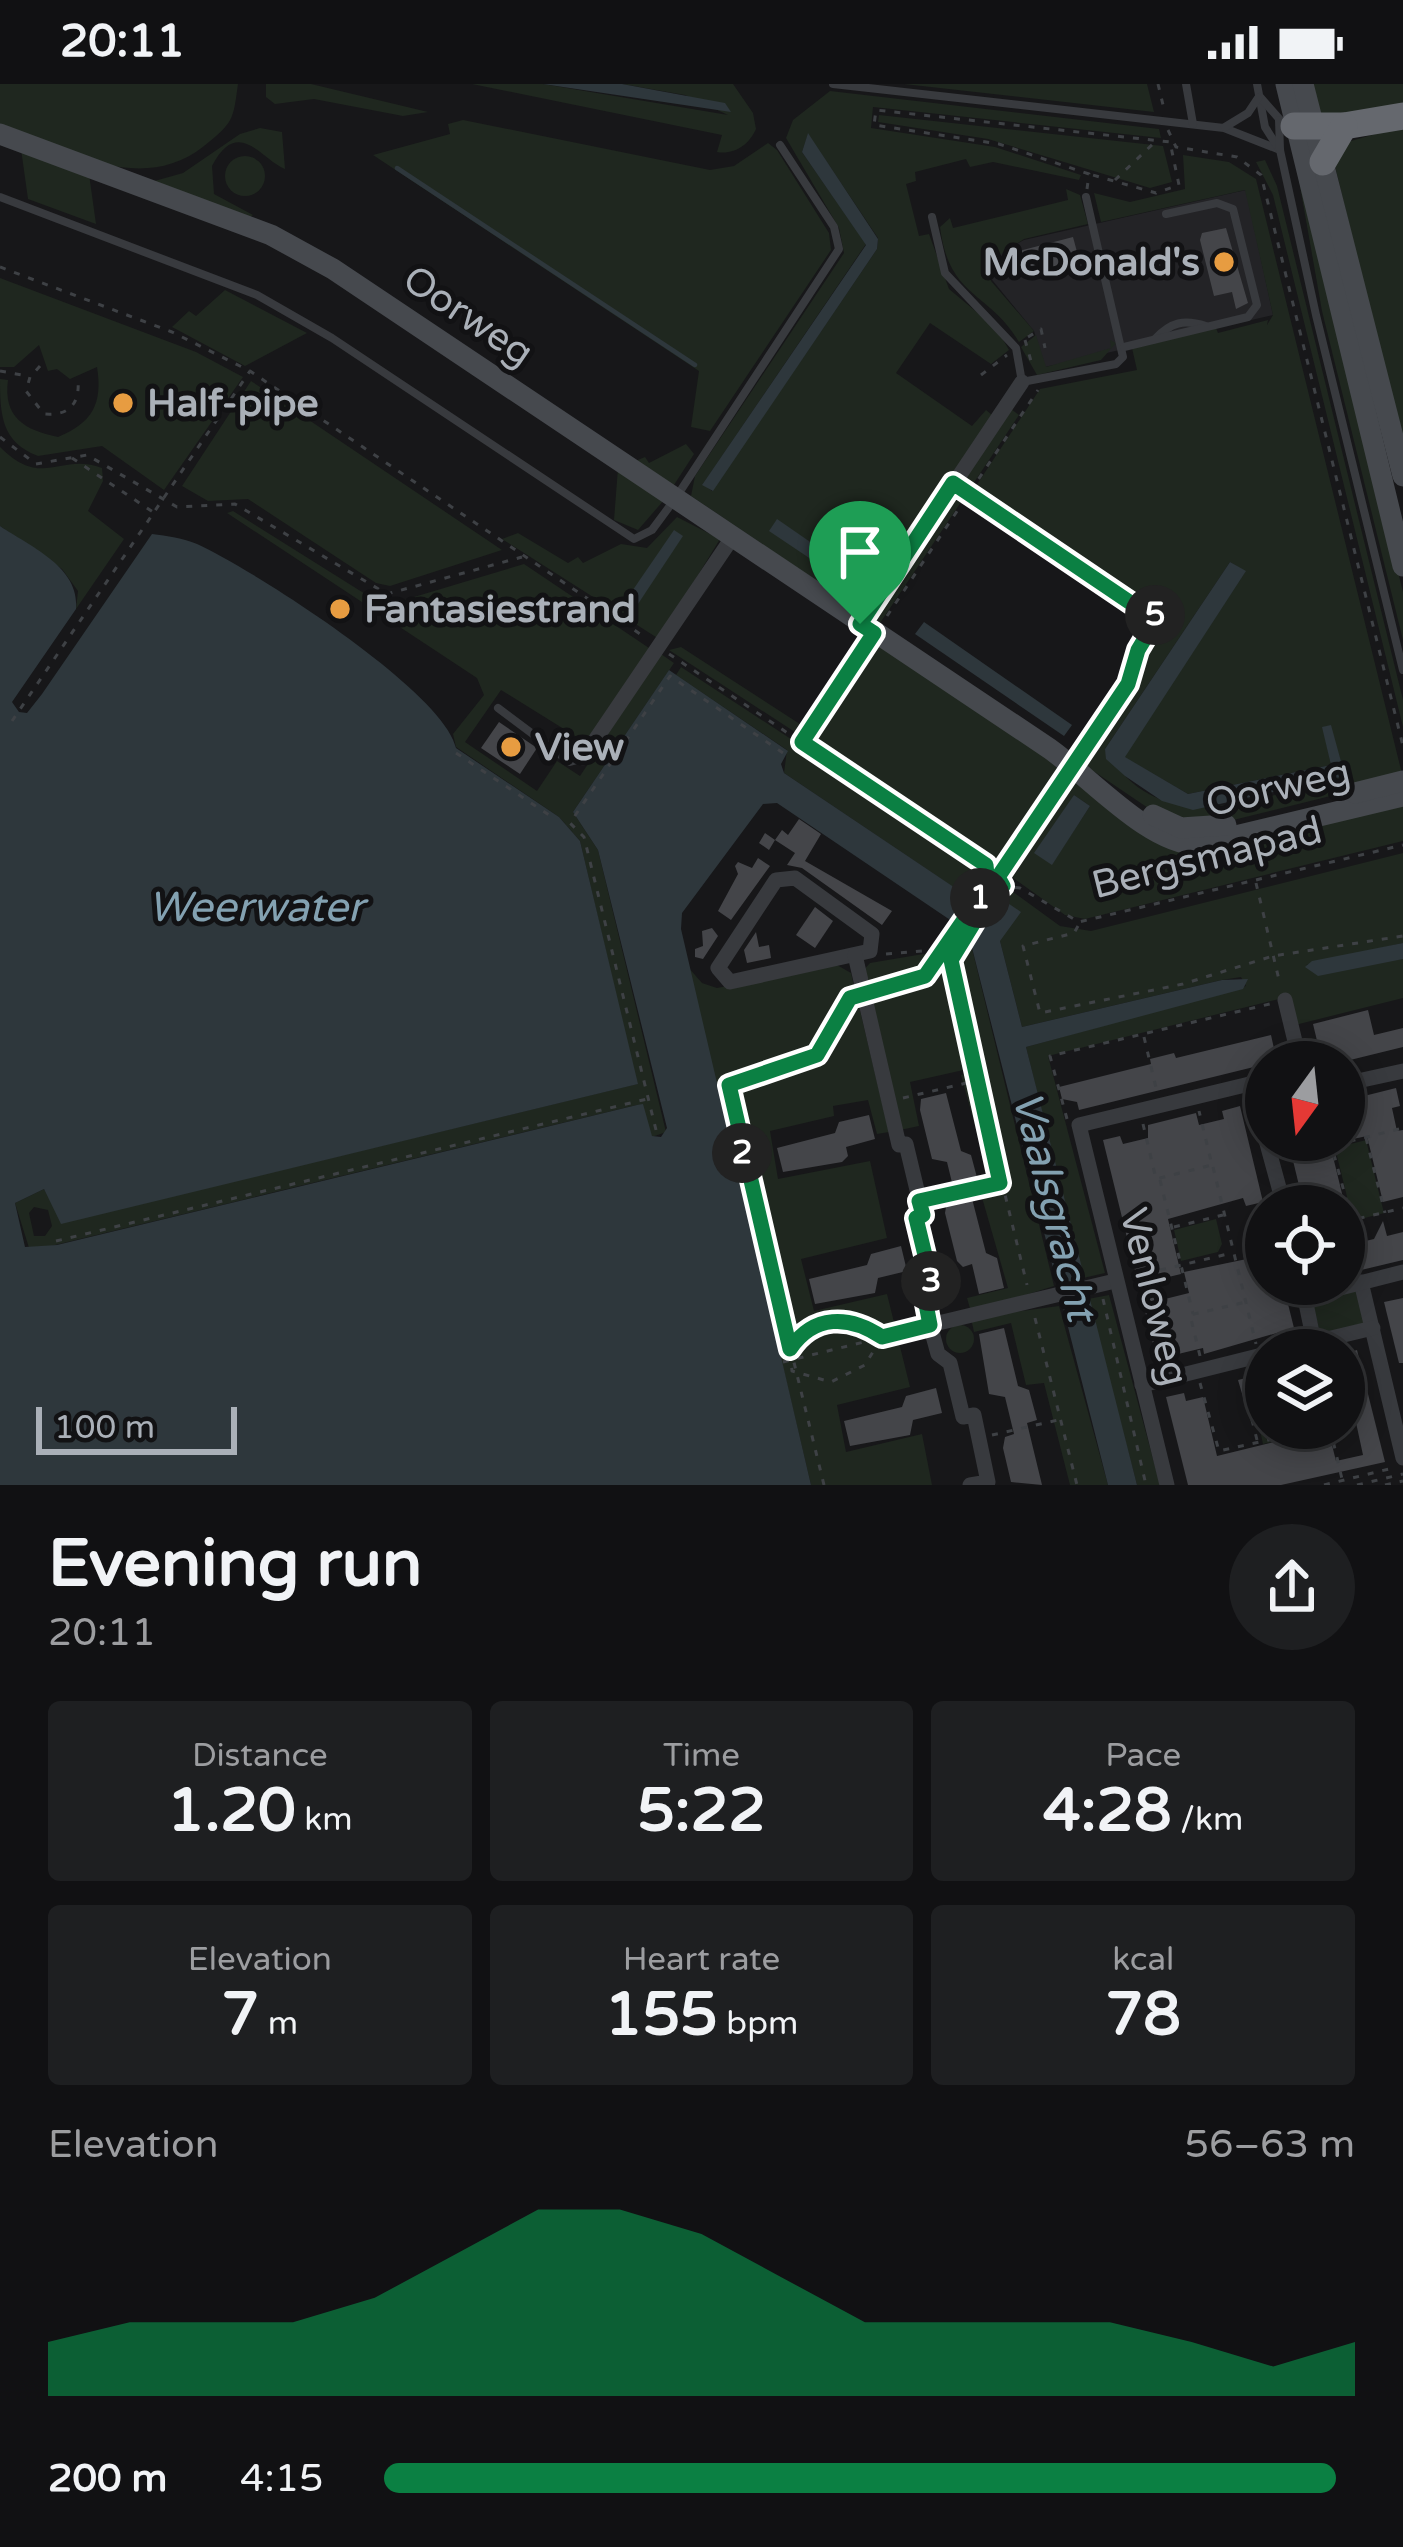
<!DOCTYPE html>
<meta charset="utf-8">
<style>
body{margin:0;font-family:"Varela Round",sans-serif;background:#1e1f21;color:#f1f3f6;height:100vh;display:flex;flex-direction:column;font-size:45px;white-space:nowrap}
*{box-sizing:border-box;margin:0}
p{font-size:39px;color:#9c9da0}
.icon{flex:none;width:66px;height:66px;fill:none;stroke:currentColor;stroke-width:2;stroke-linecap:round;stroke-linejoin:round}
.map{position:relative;height:1401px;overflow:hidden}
.details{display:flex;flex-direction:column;background:#111113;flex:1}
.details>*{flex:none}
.needle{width:78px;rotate:195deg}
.controls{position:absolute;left:1245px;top:957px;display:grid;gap:24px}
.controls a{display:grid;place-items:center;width:120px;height:120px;border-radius:50%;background:#111113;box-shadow:0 6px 30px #0003,0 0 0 3px #303133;font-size:60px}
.scale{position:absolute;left:36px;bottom:30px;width:201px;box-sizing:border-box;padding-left:12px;border:6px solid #aab0b8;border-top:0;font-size:33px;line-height:42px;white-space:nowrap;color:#aab0b8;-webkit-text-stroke:9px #121214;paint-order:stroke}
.pin{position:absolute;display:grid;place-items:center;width:102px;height:102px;color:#fff;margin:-123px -51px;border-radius:50% 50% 50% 0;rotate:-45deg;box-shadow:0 0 12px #0007}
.pin .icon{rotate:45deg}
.km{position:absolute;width:60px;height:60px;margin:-30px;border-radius:50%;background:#222;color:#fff;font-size:33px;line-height:60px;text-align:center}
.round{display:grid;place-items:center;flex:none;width:126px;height:126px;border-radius:63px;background:#1e1f21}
.head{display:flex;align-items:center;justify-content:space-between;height:204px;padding:0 48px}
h1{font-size:66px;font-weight:700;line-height:90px}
.figures{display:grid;grid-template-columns:repeat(3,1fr);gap:18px;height:204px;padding:12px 48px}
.figures div{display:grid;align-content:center;border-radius:12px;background:#1e1f21;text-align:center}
.figures b{font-size:60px;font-weight:700}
.figures small{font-size:33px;font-weight:400}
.figures p{font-size:33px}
.chart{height:336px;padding:24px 48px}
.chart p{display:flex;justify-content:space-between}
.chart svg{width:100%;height:216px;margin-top:12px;fill:#0b8043;opacity:.7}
ul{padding:0 48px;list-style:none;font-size:39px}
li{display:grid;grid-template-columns:192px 144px 1fr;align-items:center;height:90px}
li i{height:30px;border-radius:15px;background:#0b8043}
.status{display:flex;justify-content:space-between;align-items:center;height:84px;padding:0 60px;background:#111113;direction:ltr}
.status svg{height:33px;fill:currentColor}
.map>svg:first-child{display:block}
</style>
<div class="status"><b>20:11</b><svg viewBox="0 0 49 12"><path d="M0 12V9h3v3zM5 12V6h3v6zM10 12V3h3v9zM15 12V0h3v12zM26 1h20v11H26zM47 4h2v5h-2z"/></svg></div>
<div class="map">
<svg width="1403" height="1401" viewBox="0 0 1403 1401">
<rect width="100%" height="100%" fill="#171719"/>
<path fill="#232326" d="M1246,106L1273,231L1045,283L1034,247L989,192L992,173L1024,156Z"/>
<g fill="#1f271f" fill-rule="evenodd">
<path d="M0,0H238C233,36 234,38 204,62C141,112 66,66 0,43Z"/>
<path d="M266,0H311L428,28L403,32L314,15L275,20L266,13Z"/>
<path d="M472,0H543L728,31L685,11L622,0H733L753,29L756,45C749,61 734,71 717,68L722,51Z"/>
<path d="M904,0H1147L1154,28Z"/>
<path d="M1308,0H1403V22L1318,32Z"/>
<path d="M830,7L1159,45L1161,54L873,23L871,44L995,63L1081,91L1079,96L993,78L970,83L966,75L915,88L916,97L906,100L919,152L929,150L949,205L997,245L1009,266L991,280L930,239L896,289L972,342L986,326L992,331L877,507L857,524L691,412L695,392L844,169L839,144L786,54L793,36ZM808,50L878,154L877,165L712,407L703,400L866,160L802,68ZM777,436L858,491L851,501L770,446Z"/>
<path d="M879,31L1163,62L1172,98L1150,104L988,55L878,38Z"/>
<path d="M463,36L710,86L734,82L768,59L777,66L829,149L831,166L710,347L691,343L699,287L373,71L450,50L448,40Z"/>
<path d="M1403,42V364L1335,82L1344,59Z"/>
<path d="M260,44L282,48L285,85C261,75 238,32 212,82L214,110L253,131L249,134L151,98L183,89L240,50Z"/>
<path d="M21,65L89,90L96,140L28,115Z"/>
<path d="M1294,68L1403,508V556L1322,227Z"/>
<path d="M1183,71L1229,78L1256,95L1403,694L1221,739L1157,730L1080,678L1133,598L1143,563L1167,528L1154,526L972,408L1040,305L1137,286L1132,264L1216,244L1218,249L1268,236L1267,241L1273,231L1245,106L1101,138L1094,109L1130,118L1185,105ZM1230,478L1245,488L1124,673L1188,710L1331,681L1323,643L1334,655L1345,692C1262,712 1160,761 1105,665Z"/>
<circle cx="245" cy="92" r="20"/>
<path d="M1265,76L1277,102L1403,616V643L1273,111L1256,78Z"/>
<path d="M1066,105L1080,111L1088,140L1024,155L989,178L991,197L1034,247L1019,258C989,207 949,215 940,143L950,134L953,144L1068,116Z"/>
<path d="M0,194L196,268L243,293L164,406L102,362L38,372C1,358 0,330 0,295L8,296C3,333 24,346 58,353C92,339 103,320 97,283L70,295L57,285L48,287L39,261L14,283H0Z"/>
<path d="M225,206L307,249L245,282L172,243L189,227L196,232Z"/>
<path d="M1036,251L1046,283L1111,264L1110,256L1116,259L1101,276L1037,291L1021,263Z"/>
<path d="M251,297L502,466L390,502L376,499L248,415L208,417L182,402Z"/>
<path d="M1011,325L1019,331L969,406L961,400Z"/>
<path d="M686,360L694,370L672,404L633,378L645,373L649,379Z"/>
<path d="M0,363C43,406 60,368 102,384L103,397L88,427L124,455L76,525L78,507L62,485L0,442Z"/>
<path d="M618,384L664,416L638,446L614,436Z"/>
<path d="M957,406L965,412L878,542L875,530Z"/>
<path d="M233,427L378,518L394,519L524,480L652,566L588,660L501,606L465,658L537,707L557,677L580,692L661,570L674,579L573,728L598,766L666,1048L652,1053L637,1021L30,1167L15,1119L44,1105L62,1139L637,1000L580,757L559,733L456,663L453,650L484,611L477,594L227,429ZM34,1123L48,1126L52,1142L45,1152H34L29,1129Z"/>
<path d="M677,433L720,455L659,555L502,455L518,449L568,479L578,473L583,479L621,460L647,464Z"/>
<path d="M872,556L1063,684L995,782L807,655Z"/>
<path d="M681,563L806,644L801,652L669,566Z"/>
<path d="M681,583L980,779L984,797L971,815L784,689L787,666L676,591Z"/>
<path d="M1072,690L1161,759L1403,715V757L1085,835L1065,831L1006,789ZM1074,711L1090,722L1052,780Z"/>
<path d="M1403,769V859L1306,881L1403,875V914L1295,941L1287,913L1048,972L1105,1189L1083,1194L1026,963L1246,902L1241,893L1222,896L1022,943L1000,857L999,820L986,824L1009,805L1060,842L1091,847Z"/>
<path d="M968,848L1054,1202L971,1228L967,1214L1008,1204L981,1110L993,1107L961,991L979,987L956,872Z"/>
<path d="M941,867L968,985L910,998L919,1042L900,1046L862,888L870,879Z"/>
<path d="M837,881L851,889L889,1048L877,1050L868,1016L833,1022L834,1032L770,1047L778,1095L870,1077L887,1154L801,1175L814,1227L887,1210L910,1303L837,1321L846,1368L922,1350L932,1401H811L688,883L702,899L717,904Z"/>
<path d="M1366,1056L1384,1129L1353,1137L1335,1064Z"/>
<path d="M1216,1135L1222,1160L1218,1168L1181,1177L1174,1146Z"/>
<path d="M1358,1206L1366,1237L1362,1243L1321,1252L1311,1215Z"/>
<path d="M1109,1211L1160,1401H1137L1088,1215Z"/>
<path d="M1059,1222L1108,1401H1070L1044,1299L1026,1301L1011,1239L974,1248L971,1234Z"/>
<circle cx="960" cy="1255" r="14"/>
<path d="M1266,1331V1344L1328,1345L1263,1360L1257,1333Z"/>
</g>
<g fill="#2e373c">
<path d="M543,0H622L725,19L731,28Z"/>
<path d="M808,49L878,155L877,165L713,407L702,401L866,161L802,68Z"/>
<path d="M777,435L858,491L851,502L769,447Z"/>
<path d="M0,442C31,463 80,483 76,525L12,618L19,628L27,629L42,610L152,450C167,452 183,454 197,460C252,485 444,607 456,664L559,733L580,757L638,1000L61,1140L44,1105L15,1119L25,1163L57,1161L637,1021L643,1020L652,1052L661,1053L667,1044L598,766L573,728L669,586L788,667L781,680L784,689L985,824L1002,815L1021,828L1000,857L1022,943L1222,896L1248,895L1243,905L1026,963L1137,1401H1108L968,848L777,719L763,720L682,829L681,845L811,1401H0Z"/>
<path d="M674,446L683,452L636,523L626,516Z"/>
<path d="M1230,478L1246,487L1125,673L1188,710L1331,681L1322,643L1331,641L1345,692L1193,726L1162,717L1125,692L1106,675L1105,665Z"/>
<path d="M924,538L1072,641L1064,652L915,550Z"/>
<path d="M1074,711L1090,722L1052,781L1034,769Z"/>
<path d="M1403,859V875L1318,892L1305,883L1312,877Z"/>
</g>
<path fill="#171719" d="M975,811L992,817L965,857L953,845Z"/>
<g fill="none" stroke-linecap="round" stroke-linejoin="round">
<path stroke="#2e373c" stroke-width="4.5" d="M397,84L695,281"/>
</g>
<g fill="#444549">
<path d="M1226,144L1248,219L1236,225L1232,208L1214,212L1200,156L1202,149Z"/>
<path d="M1073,153L1080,179L1025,192L1019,167Z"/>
<path d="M499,638L537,664L520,690L481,664Z"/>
<path d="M799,735L821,750L805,777L892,827L882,841L802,784L787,781L795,769L775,756L769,766L759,759L765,749L775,756L782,746L788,751Z"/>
<path d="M758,774L770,782L731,836L718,827L738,790L735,782L738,778L752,784Z"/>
<path d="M815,823L833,837L815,864L796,851Z"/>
<path d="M712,844L718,852L703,875L695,873V865L703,862L702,847Z"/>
<path d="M756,848L759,863L769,861L771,874L747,879L744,866Z"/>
<path d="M1368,926L1374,951L1403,944V963L1342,978H1314L1311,967L1319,965L1313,940Z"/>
<path d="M1271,951L1275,969L1267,971L1266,980L1079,1026L1077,1018L1062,1015L1059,1003L1151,980L1150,975L1174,969L1176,974Z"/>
<path d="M1396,1004L1400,1022L1392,1024L1397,1047L1403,1046V1113L1383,1118L1367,1052L1344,1057V1017Z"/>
<path d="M946,1009L961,1067L971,1071L979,1101L969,1103L986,1169L997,1174L1004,1204L979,1210L972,1180L963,1183L957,1177L945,1129L947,1117L956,1115L947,1078L932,1075L920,1026L921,1015Z"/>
<path d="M1240,1022L1263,1118L1246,1122L1243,1114L1168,1135L1181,1190L1156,1196L1161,1216L1189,1209L1184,1188L1266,1171V1200H1283L1294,1244L1204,1270L1203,1264L1174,1271L1176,1279L1159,1284L1103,1056L1120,1052L1123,1060L1148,1054V1041L1196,1029L1199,1041L1224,1035L1222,1027Z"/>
<path d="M869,1031L875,1055L846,1063L848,1072L842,1078L783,1088L777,1064L835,1049L839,1038Z"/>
<path d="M1288,1056H1329L1345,1122H1304Z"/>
<path d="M1383,1137L1387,1152L1403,1148V1176L1357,1187L1355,1178L1344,1181V1162L1374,1155Z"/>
<path d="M901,1162L907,1187L878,1194L875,1209L815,1220L809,1195L867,1181L871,1170Z"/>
<path d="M1403,1214V1279H1399L1384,1218Z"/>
<path d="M1004,1244L1018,1302L1029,1306L1037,1336L1027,1339L1042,1401L1011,1398L1003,1364L1005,1353L1014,1350L1005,1313L989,1310L979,1250Z"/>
<path d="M1357,1266L1385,1378L1281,1401H1188L1166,1313L1184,1309L1186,1317L1203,1313L1217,1372L1328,1345L1336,1377L1363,1371L1344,1283V1270Z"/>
<path d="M1266,1289V1328L1256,1330L1251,1311L1243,1313L1238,1296Z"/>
<path d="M936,1304L942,1329L913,1336L910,1351L850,1362L844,1337L902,1323L906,1312Z"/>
</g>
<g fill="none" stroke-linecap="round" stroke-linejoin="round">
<g stroke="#3e4145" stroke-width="3" stroke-dasharray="6 9" stroke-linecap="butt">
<path d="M1158,0L1164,25"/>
<path d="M1168,46L1176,63L1237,73L1261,91L1403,662"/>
<path d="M1115,96L1156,57"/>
<path d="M1087,105L1089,90L999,60L874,41L876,26L1170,58L1179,101L1156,109L1089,90"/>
<path d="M0,183L172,248L250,287L646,554"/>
<path d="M1028,253L1041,245L1045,264"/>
<path d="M1025,256L1033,284"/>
<path d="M40,282L30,293L26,307L44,330C68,332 80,321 78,296"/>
<path d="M0,287L27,292"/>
<path d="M981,291L1007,271"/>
<path d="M0,353L36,380L87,371L177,423L235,420L387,510L522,473"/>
<path d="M72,374L153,428"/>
<path d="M964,407L1155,531L1133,591L1082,668"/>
<path d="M887,532L1038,306"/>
<path d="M669,570L986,781L1003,802L1020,804L1079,838L1403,761"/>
<path d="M12,637L250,287"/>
<path d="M803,656L864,564"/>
<path d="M456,669L555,735"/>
<path d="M998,793L1063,696"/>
<path d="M1256,799L1280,900"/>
<path d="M1000,804L953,868L950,884L1027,1201"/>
<path d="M1078,842L1074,849L1023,862L1040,929L1183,900L1273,872L1403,852"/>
<path d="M886,870L946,865"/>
<path d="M880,905L925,892L989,794"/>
<path d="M1144,953L1157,1008"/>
<path d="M903,1014L975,997"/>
<path d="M1067,1035L1050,972L1274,919"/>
<path d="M1143,1040L1156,1095L1212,1081L1199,1027"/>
<path d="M656,1046L584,753L570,739L670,592L786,671"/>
<path d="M1366,1054L1385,1129"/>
<path d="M1330,1056L1352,1137"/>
<path d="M1335,1061L1403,1044"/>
<path d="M1213,1083L1256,1260"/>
<path d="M1160,1096L1193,1230"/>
<path d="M932,1114L998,1100"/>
<path d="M1344,1138L1403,1124"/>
<path d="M1174,1143L1223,1131"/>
<path d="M56,1157L647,1015"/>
<path d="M1131,1193L1232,1169"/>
<path d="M1103,1215L1146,1401"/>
<path d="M1035,1234L1077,1401"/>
<path d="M844,1236L882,1253L865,1281L831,1298L792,1287L790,1265L816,1241Z"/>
<path d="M1200,1272L1190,1231L1246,1218"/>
<path d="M783,1278L917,1245"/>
<path d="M1200,1299L1219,1367L1322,1344"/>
<path d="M1344,1310L1372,1303"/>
<path d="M1330,1344L1342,1395"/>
<path d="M992,1351L1058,1336"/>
<path d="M1257,1356L1251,1332L1266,1329"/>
<path d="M824,1401L728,1009L736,995L817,971L849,916"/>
<path d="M1324,1401L1393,1384"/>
<path d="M1357,1401L1403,1390"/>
<path d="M1385,1401L1403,1397"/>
</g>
<g stroke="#383a3e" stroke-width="8">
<path d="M833,0L1224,44L1280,66"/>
<path d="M1186,0L1193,40"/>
<path d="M1257,0L1265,43L1279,65"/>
<path d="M1260,13L1282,38"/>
<path d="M1279,36L1280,66L1316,231L1403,586"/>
<path d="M1225,43L1248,29L1258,14"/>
<path d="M0,113L257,211L332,254L634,455L652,446L675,415L839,165L834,143L780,61"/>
<path d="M932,133L945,189L1016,264L1022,298L1116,280L1123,273L1086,113"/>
<path d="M1155,255C1171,238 1184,235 1206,242"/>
<path d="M1124,263L1248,233L1257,221L1233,125L1217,119L1166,130"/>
<path d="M498,624L570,678L581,675"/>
</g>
<g stroke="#383a3e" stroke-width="15">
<path d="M860,540L1022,298"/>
<path d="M583,674L732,454"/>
<path d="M795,794L872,850L870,867L730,898L718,884L776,796Z"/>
<path d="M855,871L899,1061L906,1060L923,1131L916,1134L932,1200L926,1219L930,1241L938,1270L950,1279L963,1333L974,1331L988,1398L970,1401"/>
<path d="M1285,916L1300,978"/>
<path d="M1251,999L1266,1055"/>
<path d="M1344,1000L1403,987"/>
<path d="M1266,1056L1284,1122"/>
<path d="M1361,1198L1403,1374"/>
<path d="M1302,1200L1314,1258"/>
<path d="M1305,1213L1403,1188"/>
<path d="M930,1241L1115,1197"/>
<path d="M1281,1266L1373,1244"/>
<path d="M1142,1301L1266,1270"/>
<path d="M1167,1401L1079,1041L1266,996"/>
</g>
<g stroke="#46494e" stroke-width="21">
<path d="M1286,0L1403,482"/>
<path d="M1303,0L1403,392"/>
<path d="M0,50L271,151L333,185L1050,665C1092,695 1149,760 1198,761L1403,712"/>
<path d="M1355,709L1403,697"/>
<path d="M1153,731L1181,744L1226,741"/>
</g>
<g stroke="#65686e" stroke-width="27">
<path d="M1294,42H1344L1403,32"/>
<path d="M1323,78L1344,42"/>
</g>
</g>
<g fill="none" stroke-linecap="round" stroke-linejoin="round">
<g stroke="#fff" stroke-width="24">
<path id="route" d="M953,399L1156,536L1138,566L1128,600L998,793L1003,802L989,814L951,876L1000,1099L919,1117L923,1131L916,1134L932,1200L926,1220L930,1241L882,1253C849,1231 814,1230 790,1265L729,1001L817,971L850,914L925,892L988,801L986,781L802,658L874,549L860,540Z"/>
</g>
<use href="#route" stroke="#0b8043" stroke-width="15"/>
</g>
<g fill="#e79c41" stroke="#121214" stroke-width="4.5">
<circle cx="1224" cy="178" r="12"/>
<circle cx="123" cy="319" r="12"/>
<circle cx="340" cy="525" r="12"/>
<circle cx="511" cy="663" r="12"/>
</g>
<g text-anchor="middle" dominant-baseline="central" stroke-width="10" stroke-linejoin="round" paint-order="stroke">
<g font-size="39" font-weight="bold" fill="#aab0b8" stroke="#121214" text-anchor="start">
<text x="1200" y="178" text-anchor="end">McDonald's</text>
<text x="147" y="319">Half-pipe</text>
<text x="364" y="525">Fantasiestrand</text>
<text x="535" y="663">View</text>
</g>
<g font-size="39" fill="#aab0b8" stroke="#121214">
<text transform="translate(468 232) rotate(34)">Oorweg</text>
<text transform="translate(1278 704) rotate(-13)">Oorweg</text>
<text transform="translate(1207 774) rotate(-14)">Bergsmapad</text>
<text transform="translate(1154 1213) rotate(76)">Venloweg</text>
</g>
<g font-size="42" font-style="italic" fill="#83a1b1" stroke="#121214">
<text x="256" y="823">Weerwater</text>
<text transform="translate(1054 1122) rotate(76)">Vaalsgracht</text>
</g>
</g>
</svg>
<div class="controls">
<a><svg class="needle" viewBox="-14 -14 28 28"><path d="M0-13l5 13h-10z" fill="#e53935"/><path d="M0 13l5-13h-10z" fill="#9c9da0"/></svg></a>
<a><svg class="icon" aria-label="locate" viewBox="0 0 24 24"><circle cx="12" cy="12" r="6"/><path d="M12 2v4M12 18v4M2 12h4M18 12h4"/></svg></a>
<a><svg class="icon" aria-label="layers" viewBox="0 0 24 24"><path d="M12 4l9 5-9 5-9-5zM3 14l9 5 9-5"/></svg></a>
</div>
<div class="scale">100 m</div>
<div class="pin" style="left:860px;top:540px;background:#1e9e55"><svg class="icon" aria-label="arrive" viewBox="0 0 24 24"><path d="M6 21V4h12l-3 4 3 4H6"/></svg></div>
<b class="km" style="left:980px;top:814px">1</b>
<b class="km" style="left:742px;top:1069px">2</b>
<b class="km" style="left:931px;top:1197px">3</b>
<b class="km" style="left:1155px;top:531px">5</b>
</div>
<section class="details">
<div class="head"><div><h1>Evening run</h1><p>20:11</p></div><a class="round"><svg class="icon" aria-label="share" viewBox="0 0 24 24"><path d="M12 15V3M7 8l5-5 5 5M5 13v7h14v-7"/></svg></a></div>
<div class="figures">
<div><p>Distance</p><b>1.20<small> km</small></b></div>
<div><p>Time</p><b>5:22</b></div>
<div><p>Pace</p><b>4:28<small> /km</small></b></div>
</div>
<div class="figures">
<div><p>Elevation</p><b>7<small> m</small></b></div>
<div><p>Heart rate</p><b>155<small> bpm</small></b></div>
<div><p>kcal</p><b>78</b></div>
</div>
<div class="chart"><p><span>Elevation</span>56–63 m</p>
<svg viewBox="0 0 160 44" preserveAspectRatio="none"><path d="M0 44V33L10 29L20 29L30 29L40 24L50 15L60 6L70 6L80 11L90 20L100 29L110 29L120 29L130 29L140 33L150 38L160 33V44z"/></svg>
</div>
<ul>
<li><b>200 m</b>4:15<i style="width:98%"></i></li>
</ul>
</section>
